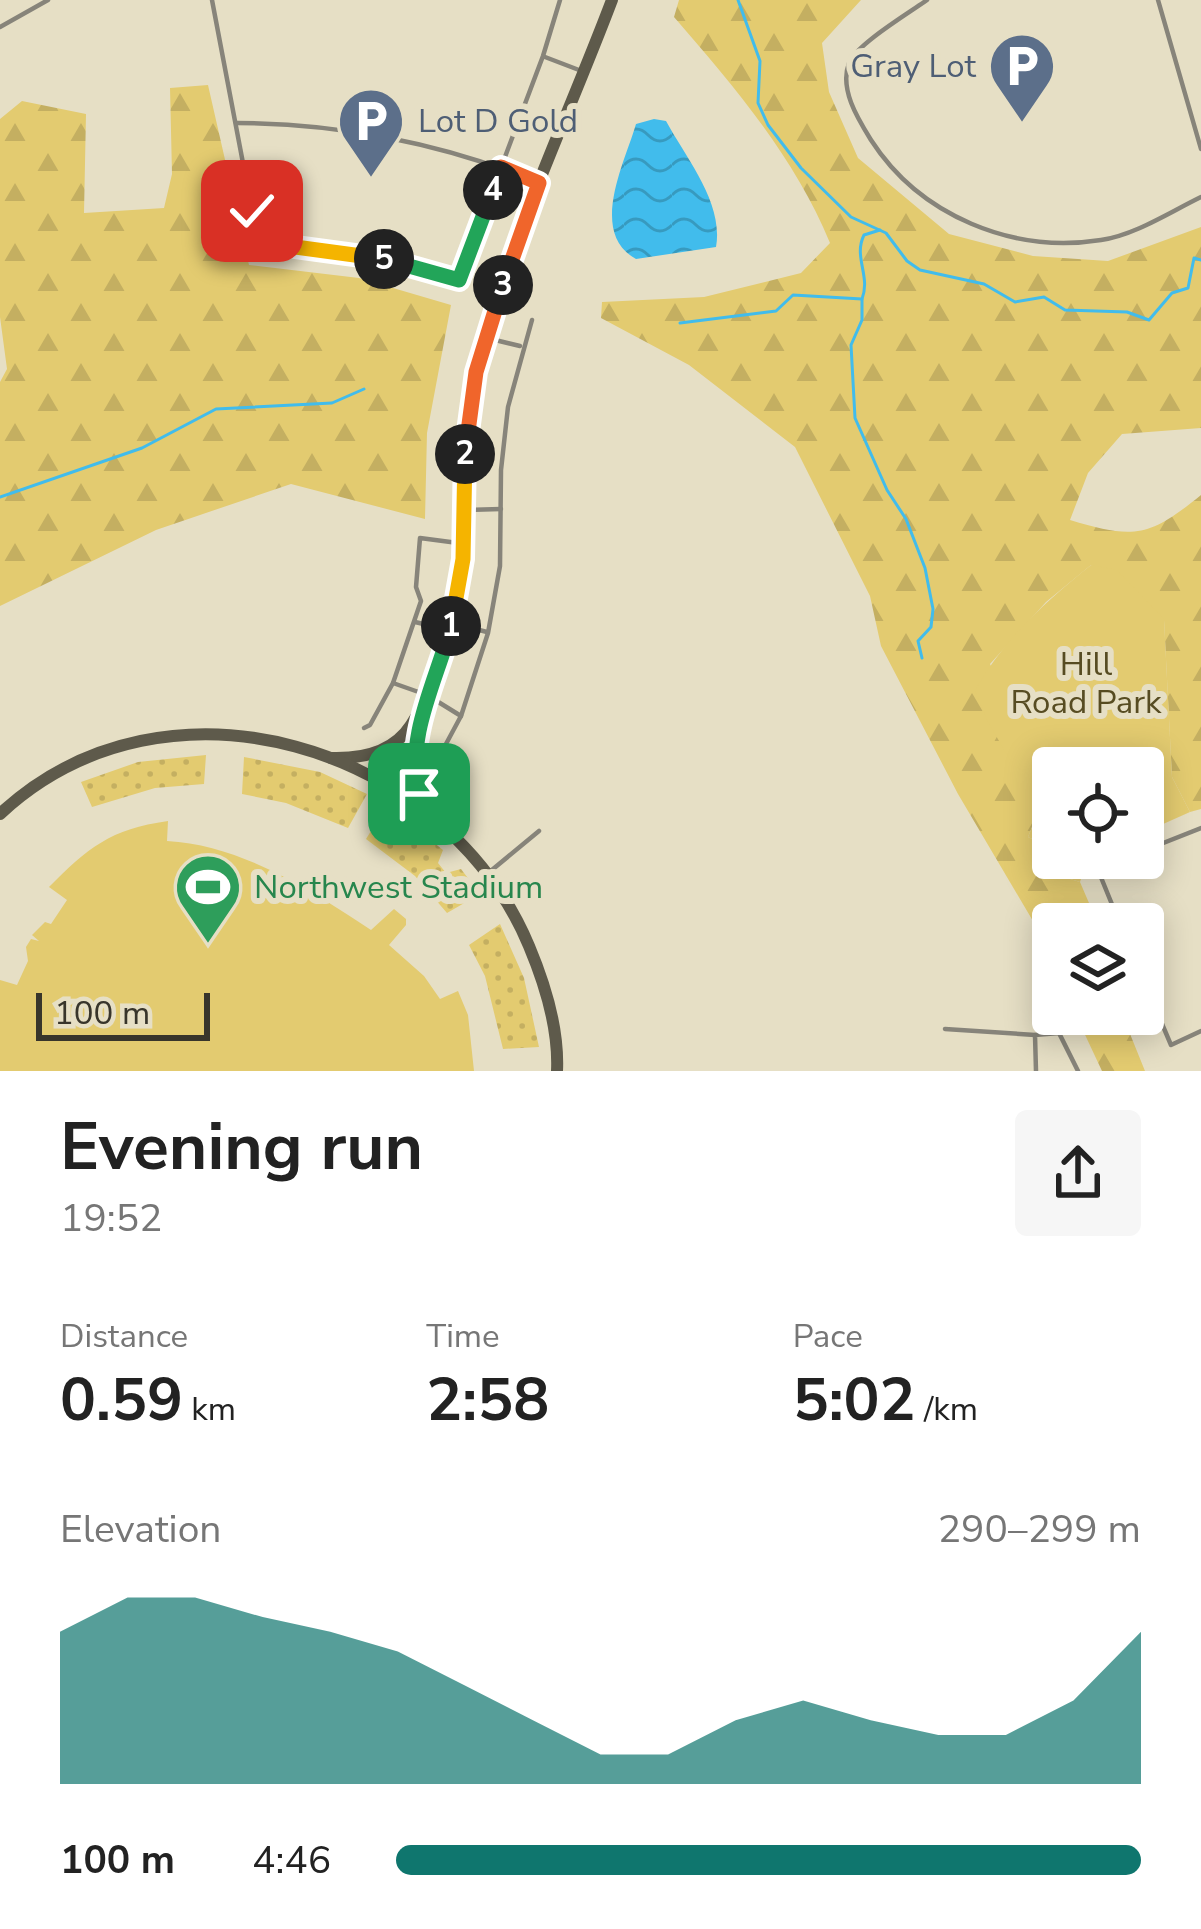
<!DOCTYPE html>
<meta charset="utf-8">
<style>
body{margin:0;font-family:"Nunito Sans",sans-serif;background:#f6f6f6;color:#222;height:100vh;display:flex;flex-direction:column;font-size:45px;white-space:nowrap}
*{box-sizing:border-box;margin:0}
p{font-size:39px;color:#767676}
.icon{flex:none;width:66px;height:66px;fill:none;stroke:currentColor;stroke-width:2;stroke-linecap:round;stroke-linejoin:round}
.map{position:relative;height:1071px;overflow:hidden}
.details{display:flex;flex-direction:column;background:#fff;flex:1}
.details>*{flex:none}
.tools{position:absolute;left:1032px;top:747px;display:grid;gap:24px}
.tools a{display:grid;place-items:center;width:132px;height:132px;border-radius:12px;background:#fff;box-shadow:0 6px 30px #0003;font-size:60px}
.scale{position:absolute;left:36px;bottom:30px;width:174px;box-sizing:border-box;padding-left:12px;border:6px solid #38352b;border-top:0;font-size:33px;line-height:42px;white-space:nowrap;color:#38352b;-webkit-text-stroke:9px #e6dfc5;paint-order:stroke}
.pin{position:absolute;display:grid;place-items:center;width:102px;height:102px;color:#fff;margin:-51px;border-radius:24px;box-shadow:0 6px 18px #0006}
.km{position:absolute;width:60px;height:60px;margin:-30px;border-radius:50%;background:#222;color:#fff;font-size:33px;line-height:60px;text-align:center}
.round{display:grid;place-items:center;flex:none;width:126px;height:126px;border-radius:12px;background:#f6f6f6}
.summary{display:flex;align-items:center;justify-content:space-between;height:204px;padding:0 60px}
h1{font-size:66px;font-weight:700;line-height:90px}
.figures{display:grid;grid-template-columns:repeat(3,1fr);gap:18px;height:204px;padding:12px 60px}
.figures div{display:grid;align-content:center}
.figures b{font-size:60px;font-weight:700}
.figures small{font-size:33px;font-weight:400}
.figures p{font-size:33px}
.chart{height:336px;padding:24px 60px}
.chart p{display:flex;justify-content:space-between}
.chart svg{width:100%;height:216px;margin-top:12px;fill:#0f766e;opacity:.7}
ul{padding:0 60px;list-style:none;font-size:39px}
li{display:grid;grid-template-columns:192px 144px 1fr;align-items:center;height:90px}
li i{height:30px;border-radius:15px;background:#0f766e}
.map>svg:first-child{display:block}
</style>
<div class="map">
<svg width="1201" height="1071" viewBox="0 0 1201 1071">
<defs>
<pattern id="grass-dots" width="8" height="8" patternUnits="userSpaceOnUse" patternTransform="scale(3)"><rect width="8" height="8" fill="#e3cb70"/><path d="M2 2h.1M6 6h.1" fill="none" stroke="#c4af61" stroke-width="1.8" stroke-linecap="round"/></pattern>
<pattern id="forest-firs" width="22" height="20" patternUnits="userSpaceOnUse" patternTransform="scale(3)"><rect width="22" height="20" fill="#e3cb70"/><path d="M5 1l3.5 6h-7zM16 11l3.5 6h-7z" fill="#c4af61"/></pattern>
<pattern id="water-waves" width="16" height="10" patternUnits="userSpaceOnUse" patternTransform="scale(3)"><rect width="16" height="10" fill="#41bcec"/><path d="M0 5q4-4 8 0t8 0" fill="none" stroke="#379abf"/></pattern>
</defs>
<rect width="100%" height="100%" fill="#e6dfc5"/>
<g fill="url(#grass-dots)">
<path d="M206,755L204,784L155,788L92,807L81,782L138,762Z"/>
<path d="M244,757L320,772L367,794L348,828L286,803L242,794Z"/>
<path d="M387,805L443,850L438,863L446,873L461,869L480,894L447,913L415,876L366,839Z"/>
<path d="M500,924L524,978L539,1047L503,1049L485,976L469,945Z"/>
</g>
<g fill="url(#forest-firs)">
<path d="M679,0H861L822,43L829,92L858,158L949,234L1033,256L1108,261L1201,227V428L1122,434L1088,473L1070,520C1134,539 1148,538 1201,495V809L1190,812L1172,777L1164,620L1091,565L1046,602L990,664L1048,787L1028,837L1050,847L1044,871L1080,882L1098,924H1053V955L958,794L881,646L870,596L795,447L689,365L601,318L602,302L704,297L801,273L830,243C795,158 734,86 674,17Z"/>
<path d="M208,85L249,265L359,278L451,305L427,433L425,519L291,484L156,530L0,606V382L7,369L0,317V119L22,101L86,114L84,213L164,208L172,174L170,88Z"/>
<path d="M1061,1014H1122L1145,1071H1102L1079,1022Z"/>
</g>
<g fill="#e3cb70">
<path d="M1091,565L1117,570L1164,619L1172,777L1190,812L1143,833V768H1053V858H1088L1080,882L1044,871L1050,847L1028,837L1048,787L1013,765L988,722L975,691C1003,640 1046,601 1091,565Z"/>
<path d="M168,821L167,841C241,845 311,890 371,930L394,909L406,919V925L389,945L424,976L440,999L458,991L468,1015L474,1071H0V980L17,985L28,961L26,947L31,939L39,941L32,935L45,922L51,924L67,900L49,887C88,848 110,829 168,821Z"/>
</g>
<path fill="url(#water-waves)" d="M654,119L666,121C686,158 724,203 716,247L636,259C588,233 625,162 636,124Z"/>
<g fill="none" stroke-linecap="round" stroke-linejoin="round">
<g stroke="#41bcec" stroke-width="3">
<path d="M738,0L760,61L758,103L768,125L801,168L851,217L886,233L907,261L920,270L984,284L1015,302L1044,297L1065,310L1127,312L1149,320L1172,293L1188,288L1194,258L1201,260"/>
<path d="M862,299V320L851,345L855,418L887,490L906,519L925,568L933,609L931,627L918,641L922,658"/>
<path d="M680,323L776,311L793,295L862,299C871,276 853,257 864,235L880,230"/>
<path d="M0,497L142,448L216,409L332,403L364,389"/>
</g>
<g stroke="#87847a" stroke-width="4.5">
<path d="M212,0L258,242L398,261L459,279L543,56L560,0"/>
<path d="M927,0C909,13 857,44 849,63C839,89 858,119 871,140C920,216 1013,254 1101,240C1135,235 1170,212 1201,197"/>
<path d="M1158,0L1201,149"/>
<path d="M0,27L48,0"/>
<path d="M545,57L579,70"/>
<path d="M236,123C337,123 441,143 534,181"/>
<path d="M491,339L520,346"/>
<path d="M466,510L501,509"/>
<path d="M415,622L445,629"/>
<path d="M452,623L487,632"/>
<path d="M393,683L427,695L461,716"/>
<path d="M364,728L370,725L393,683L421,601L416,587L420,538L458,543"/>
<path d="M437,771L439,757L461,716L488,633L500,566L501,470L508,407L532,320"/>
<path d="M1143,851L1201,828"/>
<path d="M487,874L539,831"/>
<path d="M1120,924L1098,870L1127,858"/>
<path d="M1143,979L1171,1045L1201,1031"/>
<path d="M945,1029L1035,1035"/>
<path d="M1036,1071L1035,1035L1059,1033L1078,1071"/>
</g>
<g stroke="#5e5a4b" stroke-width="12">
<path d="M423,714L415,779L429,809"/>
<path d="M331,758C362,759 393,753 411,725C486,611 448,490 477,369C507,243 566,122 612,0"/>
<path d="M0,814C166,659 445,745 529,946C545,984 559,1029 557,1071"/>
</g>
</g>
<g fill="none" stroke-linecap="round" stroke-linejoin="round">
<g stroke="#fff" stroke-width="24">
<path id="split-1" d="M419,794C405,736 437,680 451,626"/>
</g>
<g stroke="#fff" stroke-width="24">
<path id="split-2" d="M451,626L463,559L465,454"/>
</g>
<g stroke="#fff" stroke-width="24">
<path id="split-3" d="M465,454L476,372L503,285"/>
</g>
<g stroke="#fff" stroke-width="24">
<path id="split-4" d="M493,190L501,167L539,183L503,285"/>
</g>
<g stroke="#fff" stroke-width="24">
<path id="split-5" d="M384,259L459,280L493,190"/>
</g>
<g stroke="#fff" stroke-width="24">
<path id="split-6" d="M252,211L258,242L384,259"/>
</g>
<use href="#split-1" stroke="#22a559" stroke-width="15"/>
<use href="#split-2" stroke="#f5b400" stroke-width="15"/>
<use href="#split-3" stroke="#f0652b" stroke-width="15"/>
<use href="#split-4" stroke="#f0652b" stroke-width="15"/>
<use href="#split-5" stroke="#22a559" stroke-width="15"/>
<use href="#split-6" stroke="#f5b400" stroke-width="15"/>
</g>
<defs>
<g id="parking-pin" transform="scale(3.45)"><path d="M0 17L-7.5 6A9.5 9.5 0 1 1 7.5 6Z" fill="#5c6f8a" stroke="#e6dfc5"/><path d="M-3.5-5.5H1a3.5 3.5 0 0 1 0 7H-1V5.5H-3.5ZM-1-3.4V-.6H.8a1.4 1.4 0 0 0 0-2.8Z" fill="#fff"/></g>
<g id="stadium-pin" transform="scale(3.45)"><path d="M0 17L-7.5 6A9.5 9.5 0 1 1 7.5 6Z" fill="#2e9e5b" stroke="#e6dfc5"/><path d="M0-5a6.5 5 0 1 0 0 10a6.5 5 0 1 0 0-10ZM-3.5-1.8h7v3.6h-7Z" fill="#fff"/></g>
</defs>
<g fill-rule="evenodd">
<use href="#parking-pin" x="1022" y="66"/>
<use href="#parking-pin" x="371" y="121"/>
<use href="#stadium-pin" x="208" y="887"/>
</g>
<g text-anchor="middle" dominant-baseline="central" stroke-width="12" stroke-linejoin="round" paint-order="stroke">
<g font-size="33" fill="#4e5e75" stroke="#e6dfc5" text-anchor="end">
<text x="976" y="66">Gray Lot</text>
<text x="418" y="121" text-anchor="start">Lot D Gold</text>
</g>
<g font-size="33" fill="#574c22" stroke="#e6dfc5">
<text x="1086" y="664">Hill<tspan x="1086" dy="38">Road Park</tspan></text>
</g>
<g font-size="33" fill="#27864d" stroke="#e6dfc5" text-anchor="start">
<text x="254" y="887">Northwest Stadium</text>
</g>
</g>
</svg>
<div class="tools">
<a><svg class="icon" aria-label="locate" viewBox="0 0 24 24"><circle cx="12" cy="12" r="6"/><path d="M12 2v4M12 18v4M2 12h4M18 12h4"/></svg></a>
<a><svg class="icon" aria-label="layers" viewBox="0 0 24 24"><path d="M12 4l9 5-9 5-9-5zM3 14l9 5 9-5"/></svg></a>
</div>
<div class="scale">100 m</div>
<div class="pin" style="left:419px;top:794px;background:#1e9e55"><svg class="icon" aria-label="arrive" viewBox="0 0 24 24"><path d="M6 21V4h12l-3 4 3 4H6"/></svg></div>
<div class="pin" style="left:252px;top:211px;background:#d93025"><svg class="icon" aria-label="check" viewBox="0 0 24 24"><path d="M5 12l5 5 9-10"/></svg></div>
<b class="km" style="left:451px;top:626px">1</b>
<b class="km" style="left:465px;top:454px">2</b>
<b class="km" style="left:503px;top:285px">3</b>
<b class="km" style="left:493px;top:190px">4</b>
<b class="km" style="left:384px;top:259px">5</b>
</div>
<section class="details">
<div class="summary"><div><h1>Evening run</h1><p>19:52</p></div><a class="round"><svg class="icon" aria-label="share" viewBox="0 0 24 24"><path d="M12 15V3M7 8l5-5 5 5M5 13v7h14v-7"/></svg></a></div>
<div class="figures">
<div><p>Distance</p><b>0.59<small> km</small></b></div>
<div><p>Time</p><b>2:58</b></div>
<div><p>Pace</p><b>5:02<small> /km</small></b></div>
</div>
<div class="chart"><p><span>Elevation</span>290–299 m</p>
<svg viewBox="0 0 160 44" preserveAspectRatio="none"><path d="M0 44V13L10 6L20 6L30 10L40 13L50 17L60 24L70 31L80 38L90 38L100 31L110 27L120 31L130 34L140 34L150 27L160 13V44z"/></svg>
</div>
<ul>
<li><b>100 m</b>4:46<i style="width:100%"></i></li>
</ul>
</section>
